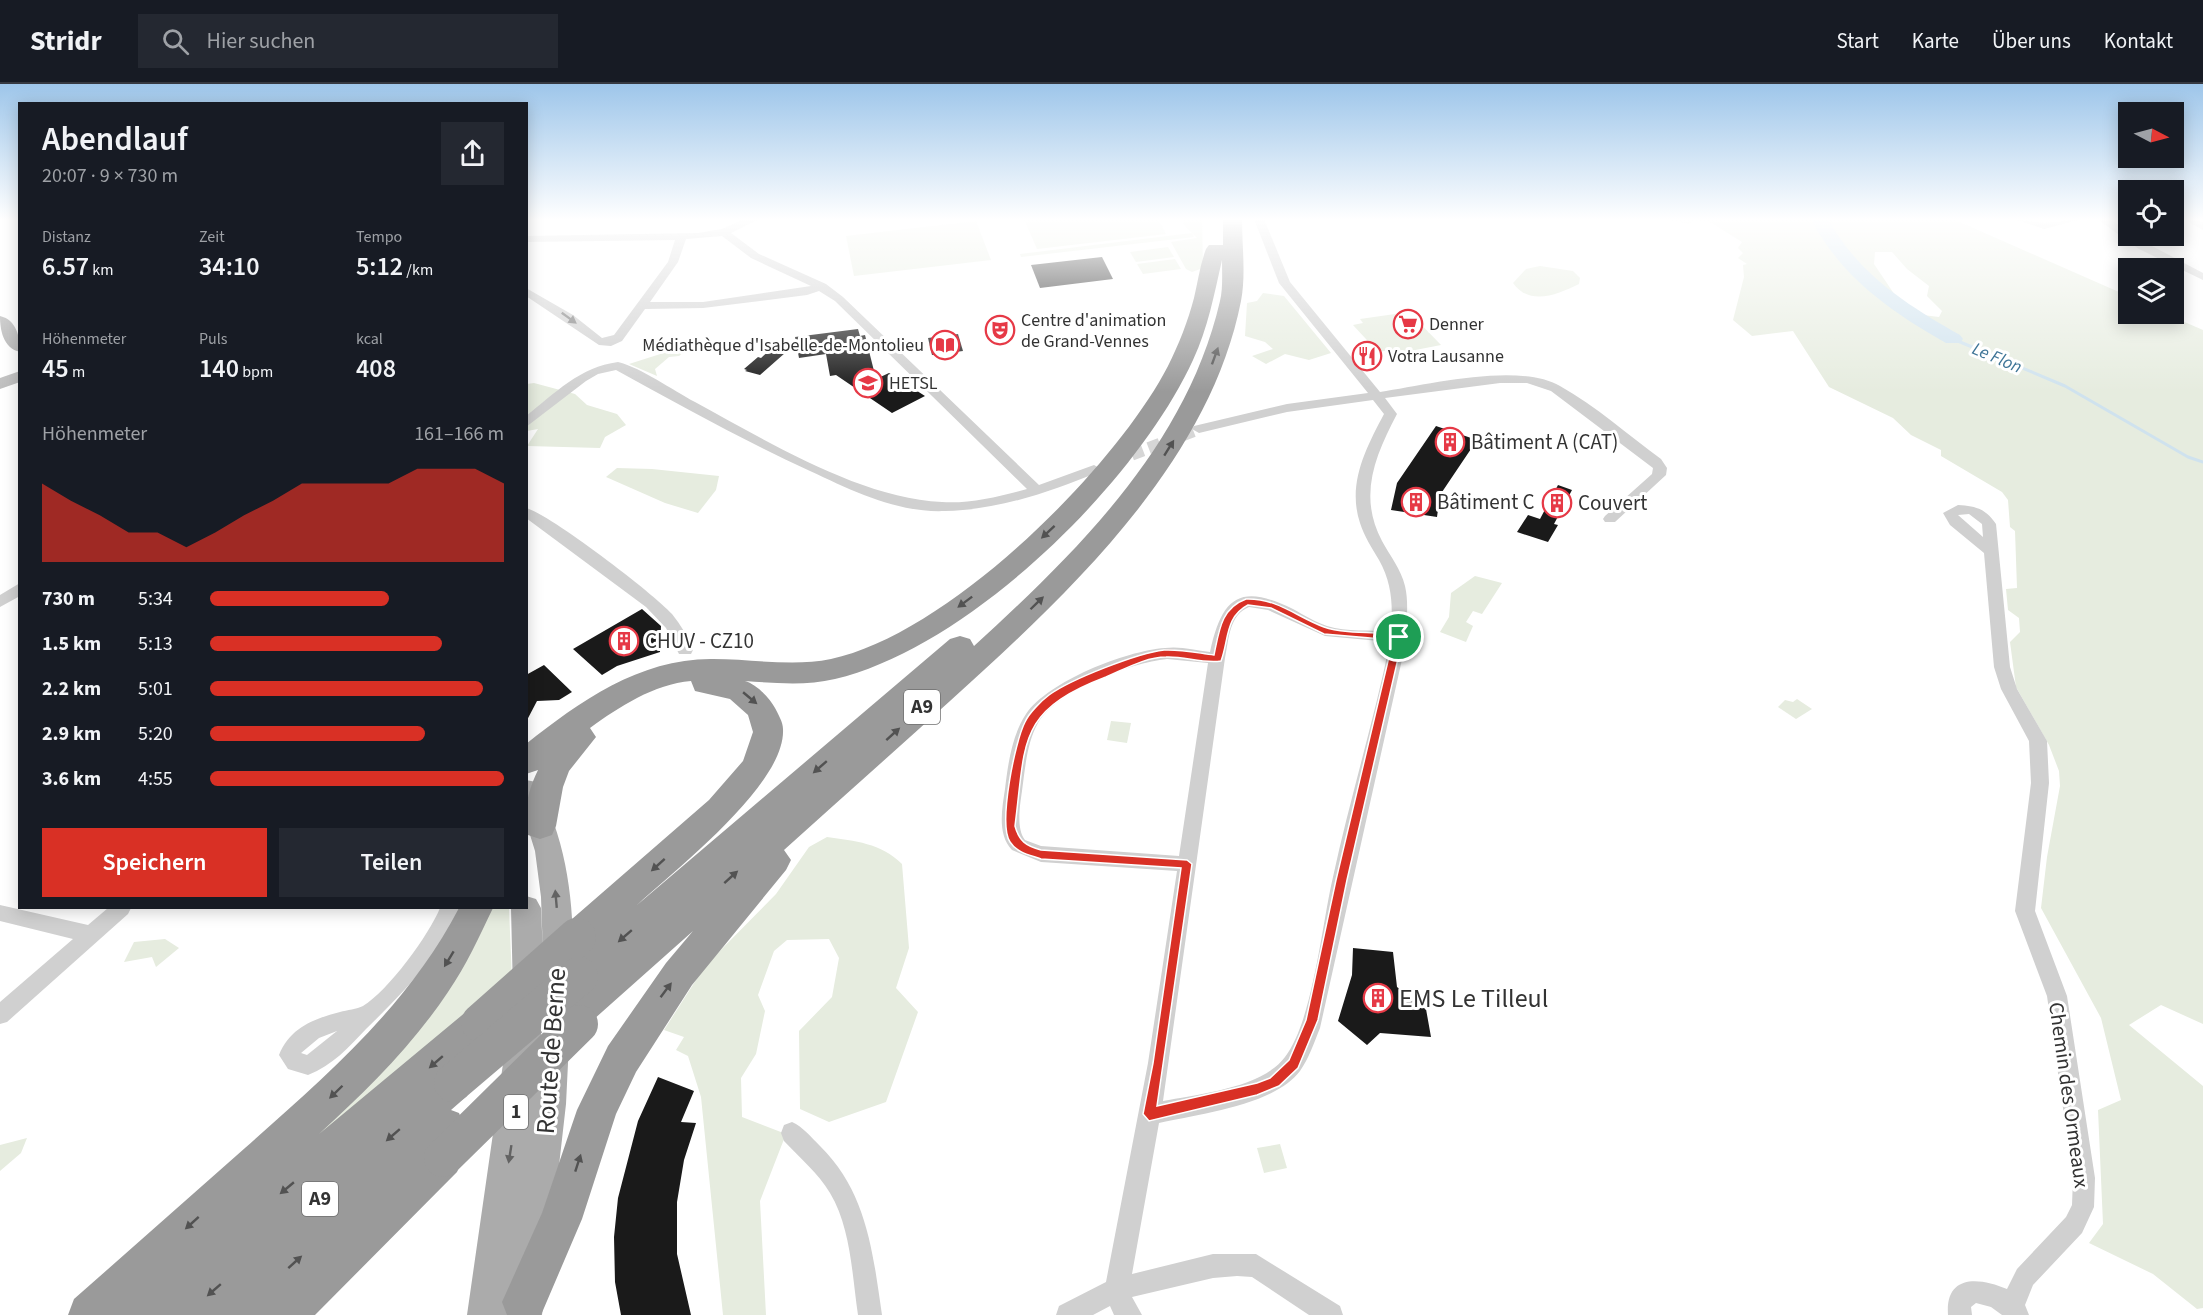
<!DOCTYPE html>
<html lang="de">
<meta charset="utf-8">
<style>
body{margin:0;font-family:"Source Sans 3",sans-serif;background:#242831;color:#f1f3f6;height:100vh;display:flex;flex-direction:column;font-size:22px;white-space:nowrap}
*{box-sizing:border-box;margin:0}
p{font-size:20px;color:#9ea1a6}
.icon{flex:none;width:33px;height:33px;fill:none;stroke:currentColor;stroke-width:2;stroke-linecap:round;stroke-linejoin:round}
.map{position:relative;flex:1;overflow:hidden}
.sheet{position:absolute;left:18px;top:18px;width:510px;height:807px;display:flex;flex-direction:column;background:#171b24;border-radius:0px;box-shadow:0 3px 15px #0003}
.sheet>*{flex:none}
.needle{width:39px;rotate:96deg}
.controls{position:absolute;left:2118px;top:18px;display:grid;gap:12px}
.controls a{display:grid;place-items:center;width:66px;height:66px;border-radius:0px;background:#171b24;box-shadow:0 3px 15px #0003;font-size:30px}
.pin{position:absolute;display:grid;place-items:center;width:51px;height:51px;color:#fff;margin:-26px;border:3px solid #fff;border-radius:50%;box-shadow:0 2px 6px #0007}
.round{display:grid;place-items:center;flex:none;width:63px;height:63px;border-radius:0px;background:#242831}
.headline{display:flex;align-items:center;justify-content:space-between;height:102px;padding:0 24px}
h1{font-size:33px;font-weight:600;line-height:45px}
.stats{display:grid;grid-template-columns:repeat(3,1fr);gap:9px;height:102px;padding:6px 24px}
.stats div{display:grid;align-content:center}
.stats b{font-size:26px;font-weight:600}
.stats small{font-size:16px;font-weight:400}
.stats p{font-size:16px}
.chart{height:168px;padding:12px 24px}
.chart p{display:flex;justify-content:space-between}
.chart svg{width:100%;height:108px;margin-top:6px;fill:#d93025;opacity:.7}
.button{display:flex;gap:12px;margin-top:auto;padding:12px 24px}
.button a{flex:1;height:69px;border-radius:0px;background:#d93025;color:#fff;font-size:24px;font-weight:600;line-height:69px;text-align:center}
.button a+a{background:#242831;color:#f1f3f6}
ul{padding:0 24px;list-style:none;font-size:20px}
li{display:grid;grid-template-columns:96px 72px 1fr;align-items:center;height:45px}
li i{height:15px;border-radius:8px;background:#d93025}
header{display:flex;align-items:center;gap:36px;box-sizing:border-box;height:84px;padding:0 30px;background:#171b24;border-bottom:2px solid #363941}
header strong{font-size:28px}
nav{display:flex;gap:33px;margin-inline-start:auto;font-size:21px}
.search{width:420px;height:54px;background:#242831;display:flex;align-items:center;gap:15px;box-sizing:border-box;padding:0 21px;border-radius:0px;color:#9ea1a6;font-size:22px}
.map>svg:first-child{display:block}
</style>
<header>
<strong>Stridr</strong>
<div class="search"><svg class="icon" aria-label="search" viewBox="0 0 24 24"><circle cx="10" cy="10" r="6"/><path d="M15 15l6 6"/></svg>Hier suchen</div>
<nav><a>Start</a><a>Karte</a><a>Über uns</a><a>Kontakt</a></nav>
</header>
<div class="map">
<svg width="2203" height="1231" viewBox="0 0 2203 1231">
<rect width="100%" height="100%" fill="#fff"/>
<g fill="#e6ecdf" fill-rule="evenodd">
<path d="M1024,135H1158L1166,150L1037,165Z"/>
<path d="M1185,135H1202L1203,184L1192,188L1186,185L1171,158L1197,154L1183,140Z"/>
<path d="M1665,135H1953L2128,212V230H2166L2203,246V940L2161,921L2129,941L2203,1002V1224L2197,1225L2153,1190L2089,1159L2103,1140L2098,1026L2121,1016L2101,934L2041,824L2047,773L2060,702L2059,687L2049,661L2016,603L2010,558L2020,548L2019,534L2008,526L2006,505L2017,504L2015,447L2010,443L2008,416L2002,408L1941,372V366L1911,351L1893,334L1829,303L1793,247L1752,252L1733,236L1744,193L1743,181L1747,180L1738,174L1743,169L1738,164L1742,158L1710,138L1695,136L1689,140ZM1875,168H1892L1907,185L1929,202L1927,212L1942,227L1939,233L1907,229L1874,180Z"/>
<path d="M976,137L991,176L854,192L846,152Z"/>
<path d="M1192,149L1194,153L1021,173L1020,170Z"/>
<path d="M1168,163L1174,173L1136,178L1130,168Z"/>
<path d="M1175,175L1181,185L1143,190L1137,180Z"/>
<path d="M1540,182L1573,187L1580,194L1579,200C1558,210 1530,223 1513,199L1526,185Z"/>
<path d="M1263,209L1284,212L1331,269L1309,276L1285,270L1266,280L1252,272L1273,265L1265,258L1245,252L1247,219L1257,217Z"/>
<path d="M1409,228L1441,261L1400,269L1396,265L1378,268L1353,241L1363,239L1360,235Z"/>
<path d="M676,265L686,266L679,272L669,273L655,285L657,292L629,280Z"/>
<path d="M534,299L575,310L587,321L617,330L626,341L605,353L600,364L527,362L538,345L527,347V300Z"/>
<path d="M617,384L652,385L719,392L716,406L698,429L665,419L606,393Z"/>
<path d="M1475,492L1502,499L1482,530L1473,527L1466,538L1473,542L1466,558L1440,548L1449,533L1451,509Z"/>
<path d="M1797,615L1812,625L1796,635L1778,623L1785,616L1793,618Z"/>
<path d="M1111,637L1131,639L1127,659L1107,656Z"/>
<path d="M827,753C855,757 881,759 902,780L909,864L896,904L918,928L886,1018L829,1038L800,1025L799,947L832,913L839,874L829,855L787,856L774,867L758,911L765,927L756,970L741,994L742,1033L786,1050L760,1117L766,1231H723L701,1013L688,972L676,966L684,953L664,946L705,882L776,810L809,763Z"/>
<path d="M482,824H509L512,896L101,1231L470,852Z"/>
<path d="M165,855L179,864L156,883L152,873L124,878L134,858Z"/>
<path d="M27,1054L21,1069L0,1087V1061Z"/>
<path d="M1280,1060L1287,1084L1264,1089L1257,1064Z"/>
</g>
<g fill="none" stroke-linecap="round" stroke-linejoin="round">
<path stroke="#cfe2ee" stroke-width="3" d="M1953,255L2065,302L2188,373L2203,378"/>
<path fill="#cfe2ee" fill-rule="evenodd" d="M1811,135H1828C1858,190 1907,221 1960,251L1963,255L1960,259H1946C1890,227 1841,193 1811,135Z"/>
</g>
<g fill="#1a1a1a">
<path d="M1102,173L1113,195L1040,204L1031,181Z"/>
<path d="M858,245L860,252L865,251L876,295L889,289L925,312L892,329L836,291L830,292L826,270L799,274L795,253Z"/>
<path d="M958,250L963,267L932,271L928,254Z"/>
<path d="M771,265L785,269L760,291L745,287L747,286L744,285L758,273L761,274Z"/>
<path d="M1436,342L1477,356L1440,411L1437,433L1391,426L1397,399Z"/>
<path d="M1558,401L1572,406L1554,440L1558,441L1548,458L1517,448L1528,431L1540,435Z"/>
<path d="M642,525L661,542L660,568L617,582L602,591L573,565Z"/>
<path d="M544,581L572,608L559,616L537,617L526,638V591Z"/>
<path d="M1353,864L1393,868L1397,903L1426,925L1431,953L1380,949L1367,961L1338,937L1352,891Z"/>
<path d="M658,993L694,1007L681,1038L696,1039L684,1076L677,1118V1170L691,1231H621L615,1198L614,1153L618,1114L638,1037Z"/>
</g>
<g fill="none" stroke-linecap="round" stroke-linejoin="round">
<path stroke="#d6d6d6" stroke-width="12" stroke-dasharray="12 6" stroke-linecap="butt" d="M1115,377L1199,345"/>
<g fill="#d0d0d0" fill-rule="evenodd">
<path d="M744,135H759L731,149L759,170L826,200L843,213L1039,401L1094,381L1101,385L1099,388C1049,408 999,426 945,427C897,429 853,407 810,387C744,357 680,321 616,286L598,290L586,297L526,343V332C555,309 580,283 618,278C642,284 672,306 695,318C767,357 859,414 942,418C969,420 1001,412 1027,405L835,217L819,207L807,211L703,224L645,225L622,257L611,262L599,261L526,212V204L573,231L602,254L614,251L668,178L675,156L526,158V152L698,149L722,145ZM722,152L751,174L811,202L703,218H650L678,178L686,155Z"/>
<path d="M1254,135H1264L1290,198L1380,308C1427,301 1518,278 1560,302C1596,322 1628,351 1661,375L1667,384L1666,391L1615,438H1605L1603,435L1605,432L1652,390L1653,384L1551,307L1527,299H1500L1385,314L1397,330C1375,372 1358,412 1382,457C1390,472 1401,485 1405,502C1409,519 1406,536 1407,553L1320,944C1314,959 1309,974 1300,987C1275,1021 1198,1030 1159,1039L1132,1190L1213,1170H1256L1340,1222L1343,1231H1309L1252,1193L1237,1192L1213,1194L1132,1213L1142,1231H1114L1110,1222L1093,1231H1056L1059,1222L1106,1198L1148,979L1177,787L1041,778L1012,766C997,750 1002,725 1005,705C1008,680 1012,651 1026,630C1049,597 1125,567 1165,564C1180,562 1195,566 1210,568C1222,513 1240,499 1293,525C1304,531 1315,538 1327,542C1347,548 1370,546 1391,547C1393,521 1392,499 1379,476C1372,464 1364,452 1360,439C1347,400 1366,364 1384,330L1373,316L1287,328L1199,349L1192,345L1194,342L1287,320L1368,309L1279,199ZM1249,523L1268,526L1325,552L1390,558C1374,637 1350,714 1333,793C1322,839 1313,937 1285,973C1262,1004 1199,1010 1163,1017L1225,574C1229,555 1229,531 1249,523ZM1167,575L1208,579L1179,772L1041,762L1025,756C1016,745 1020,721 1022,707C1025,685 1027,658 1038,639C1057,606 1130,579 1167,575Z"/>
<path d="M2014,135L2044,139L2082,135L2044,145Z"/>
<path d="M2097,135H2110L2128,148V152H2133L2203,189V196L2139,165Z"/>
<path d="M2184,135H2197L2203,139V146Z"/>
<path d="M1958,421C1976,422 1986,425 1996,440L2010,583L2017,605L2047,657L2049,699L2035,827L2067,912L2095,1094L2094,1123L2082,1149L2033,1201L2025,1221L2029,1231H2002L1991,1223L1976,1219L1971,1223L1972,1231H1948C1945,1190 1979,1193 2007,1205L2017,1185L2066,1133L2072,1121L2073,1094L2047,912L2015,827L2031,699L2029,657L2001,605L1994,583L1984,469L1950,441L1943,429ZM1969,430L1982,440L1983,453L1958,431Z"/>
<path d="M526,424C550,430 654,510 672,530C681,541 688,553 693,566L691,570H679L666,544L646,523L526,434Z"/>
<path d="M20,499V512L0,523V511Z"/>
<path d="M0,821L88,841L108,824H131L128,830L7,938L0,940V918L73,855L0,837Z"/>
<path d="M440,824H460C438,873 404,908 366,945C348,964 333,981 308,991L288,985L279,971C290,944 313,935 340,928C347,926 357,925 363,922C388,907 429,851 440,824ZM337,947L307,971L301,969L319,954Z"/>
<path d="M792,1038C803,1043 811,1053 820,1062C867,1108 873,1169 882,1231H858C852,1191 851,1144 830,1109C818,1089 800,1074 784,1057L781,1049L784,1041Z"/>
</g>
<path fill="#bdbdbd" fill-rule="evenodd" d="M20,287V298L0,305V294Z"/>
<g fill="#ababab" fill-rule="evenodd">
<path d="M0,232C17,236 20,254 20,268C3,264 0,246 0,232Z"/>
<path d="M526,696L536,698C566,755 574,814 573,878L569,888L558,891L547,888L543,879L545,910L541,951L553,944L564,948L569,959L566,1020L542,1231H467L513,910L511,824H526V812L536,815L541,824L543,871L541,813L535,767L526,738Z"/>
</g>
<g fill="#9a9a9a" fill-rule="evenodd">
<path d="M1223,135H1242C1242,161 1246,192 1241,217C1209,380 1068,510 950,617C895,667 839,716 784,766L791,776L786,786L692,901L636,988L616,1030L582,1135L541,1231H507L502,1218L542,1129L577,1026L608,962L666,879L693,847L593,936L580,941L567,936L561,924L567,912L574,906L566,903L561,892L566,881L583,866L577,868L564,864L559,853L564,842L709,716L743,677L753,648L748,631L730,615L695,607L691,597C654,600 619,623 590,644L596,653L569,687L563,703L556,742L552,751L540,755L528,751C521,732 529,704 538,686L526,690V660C580,617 641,574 713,575C752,575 793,583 831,575C948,550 1114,386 1168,282C1179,260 1188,237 1194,214C1198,197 1200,181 1206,165L1209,161H1223ZM1222,176C1222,190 1223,205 1220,217C1187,360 1079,466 974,562L970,555L960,552L950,555L637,821C676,785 786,700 783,645C783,638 778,630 775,624C770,614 756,600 745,597C775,599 806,602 835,595C969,563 1136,400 1193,276C1208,244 1214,211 1222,176Z"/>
<path d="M459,824H493C479,853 466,882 448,908C412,962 366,1007 319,1050L467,927L480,922L493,927L499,939L493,951L457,982L467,986L472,999L467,1012L451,1026L459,1029L465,1043L456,1059L463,1074L457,1088L315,1231H68L74,1215C131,1165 188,1114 245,1064C326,992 408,922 459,824Z"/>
</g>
<g stroke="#9a9a9a" stroke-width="38">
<path d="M480,939L577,853"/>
<path d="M453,999L579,892"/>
<path d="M443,1074L579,940"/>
</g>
</g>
<defs><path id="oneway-solid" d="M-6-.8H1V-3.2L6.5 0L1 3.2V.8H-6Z" transform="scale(1.5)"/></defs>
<use fill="#7a7a7a" href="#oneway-solid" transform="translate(569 234) rotate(36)"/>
<g fill="#525252">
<use href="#oneway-solid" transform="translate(1215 272) rotate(-70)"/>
<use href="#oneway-solid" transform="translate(1169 364) rotate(-58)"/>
<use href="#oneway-solid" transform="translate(1048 448) rotate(137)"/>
<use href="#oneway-solid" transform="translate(965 518) rotate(143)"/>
<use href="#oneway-solid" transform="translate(1037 519) rotate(-44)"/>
<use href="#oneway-solid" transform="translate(750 614) rotate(40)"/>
<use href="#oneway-solid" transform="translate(893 650) rotate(-42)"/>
<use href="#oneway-solid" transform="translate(820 683) rotate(139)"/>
<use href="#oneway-solid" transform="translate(658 781) rotate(138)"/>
<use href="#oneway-solid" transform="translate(731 793) rotate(-42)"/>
<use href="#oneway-solid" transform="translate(625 852) rotate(139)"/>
<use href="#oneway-solid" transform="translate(449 875) rotate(121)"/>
<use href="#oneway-solid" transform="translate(666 906) rotate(-53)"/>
<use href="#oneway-solid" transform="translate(436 978) rotate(139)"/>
<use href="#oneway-solid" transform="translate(336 1008) rotate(136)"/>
<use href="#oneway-solid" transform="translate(393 1051) rotate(139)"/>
<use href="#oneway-solid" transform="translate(578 1079) rotate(-72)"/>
<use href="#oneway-solid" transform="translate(287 1104) rotate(140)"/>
<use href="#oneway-solid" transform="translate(192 1139) rotate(138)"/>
<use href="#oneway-solid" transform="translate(295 1178) rotate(-42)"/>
<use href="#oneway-solid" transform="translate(214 1206) rotate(139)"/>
</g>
<g fill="#636363">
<use href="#oneway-solid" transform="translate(556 815) rotate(-95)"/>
<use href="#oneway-solid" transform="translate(510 1070) rotate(99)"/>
</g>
<linearGradient id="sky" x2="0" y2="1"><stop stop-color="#9ec6ea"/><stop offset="0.44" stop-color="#fff"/><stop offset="1" stop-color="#fff" stop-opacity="0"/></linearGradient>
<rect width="2203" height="308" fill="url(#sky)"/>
<path fill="#d93025" stroke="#fff" stroke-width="1.5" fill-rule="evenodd" d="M1246,515C1277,514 1297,533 1324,543C1343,550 1377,548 1399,550L1403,553L1347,796L1318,936L1298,984L1279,1002L1257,1011L1149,1037L1143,1030L1153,979L1181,784L1041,775C1030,771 1017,769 1010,758C998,740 1015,657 1025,638C1029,629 1041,617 1049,611C1071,595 1138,569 1164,566C1180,565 1198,569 1214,571C1219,547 1221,524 1246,515ZM1248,521L1271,524L1324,550L1393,556L1336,796L1306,936L1289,976L1270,994L1257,999L1157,1022L1192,780L1187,776L1041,766C1026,762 1019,757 1015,742C1026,657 1017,627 1106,593C1125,585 1146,573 1166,573C1184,572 1203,580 1221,577C1229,556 1225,533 1248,521Z"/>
<defs>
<g id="supermarket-ring" transform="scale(1.5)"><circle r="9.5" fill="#fff" stroke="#e63946" stroke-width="1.5"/><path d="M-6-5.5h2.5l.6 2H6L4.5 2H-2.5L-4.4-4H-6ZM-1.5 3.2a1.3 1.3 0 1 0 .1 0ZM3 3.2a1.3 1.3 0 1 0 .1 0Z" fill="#e63946"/></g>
<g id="theatre-ring" transform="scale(1.5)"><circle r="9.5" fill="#fff" stroke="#e63946" stroke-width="1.5"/><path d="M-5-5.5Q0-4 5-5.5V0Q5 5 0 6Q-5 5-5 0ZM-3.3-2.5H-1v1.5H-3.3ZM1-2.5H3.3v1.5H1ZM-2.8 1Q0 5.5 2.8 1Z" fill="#e63946"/></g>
<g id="library-ring" transform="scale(1.5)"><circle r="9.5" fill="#fff" stroke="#e63946" stroke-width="1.5"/><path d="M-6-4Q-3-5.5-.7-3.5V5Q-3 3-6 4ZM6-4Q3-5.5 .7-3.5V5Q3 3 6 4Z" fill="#e63946"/></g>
<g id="restaurant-ring" transform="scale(1.5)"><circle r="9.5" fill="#fff" stroke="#e63946" stroke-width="1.5"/><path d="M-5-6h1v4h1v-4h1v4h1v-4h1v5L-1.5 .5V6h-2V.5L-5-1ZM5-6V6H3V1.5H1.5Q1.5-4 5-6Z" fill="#e63946"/></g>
<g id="university-ring" transform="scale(1.5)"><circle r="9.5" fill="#fff" stroke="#e63946" stroke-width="1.5"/><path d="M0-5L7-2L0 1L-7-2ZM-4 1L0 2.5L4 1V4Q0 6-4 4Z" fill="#e63946"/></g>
<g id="building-ring" transform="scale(1.5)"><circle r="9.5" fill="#fff" stroke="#e63946" stroke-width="1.5"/><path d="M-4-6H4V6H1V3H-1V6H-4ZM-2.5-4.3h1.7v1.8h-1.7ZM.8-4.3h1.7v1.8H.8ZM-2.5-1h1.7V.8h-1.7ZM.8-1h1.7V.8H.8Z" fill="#e63946"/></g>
</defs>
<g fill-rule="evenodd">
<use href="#supermarket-ring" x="1408" y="240"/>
<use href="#theatre-ring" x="1000" y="246"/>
<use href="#library-ring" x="945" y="261"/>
<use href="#restaurant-ring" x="1367" y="272"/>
<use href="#university-ring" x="868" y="299"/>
<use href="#building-ring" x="1450" y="358"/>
<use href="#building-ring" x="1416" y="418"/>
<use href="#building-ring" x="1557" y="419"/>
<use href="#building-ring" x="624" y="557"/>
<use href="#building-ring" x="1378" y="914"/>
</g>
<g text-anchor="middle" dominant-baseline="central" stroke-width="6" stroke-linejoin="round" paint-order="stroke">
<g font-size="18" fill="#333" stroke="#fff" text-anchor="start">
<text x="1021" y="236">Centre d'animation<tspan x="1021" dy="21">de Grand-Vennes</tspan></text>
<text x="1429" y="240">Denner</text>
<text x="924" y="261" text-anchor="end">Médiathèque d'Isabelle-de-Montolieu</text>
<text x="1388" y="272">Votra Lausanne</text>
<text x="889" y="299">HETSL</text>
</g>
<g font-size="18" font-style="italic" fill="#3f7597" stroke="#fff">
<text transform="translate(1997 274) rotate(23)">Le Flon</text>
</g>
<g fill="#fff" stroke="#707070" stroke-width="1.5">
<rect x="904" y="606" width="36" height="34" rx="4.5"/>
<rect x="504" y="1011" width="24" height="34" rx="4.5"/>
<rect x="302" y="1098" width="36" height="34" rx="4.5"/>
</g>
<g font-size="20" font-weight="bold" fill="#333">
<text x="922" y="623">A9</text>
<text x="516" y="1028">1</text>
<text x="320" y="1115">A9</text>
</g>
<g font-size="21" fill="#333" stroke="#fff" text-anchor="start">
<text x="1471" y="358">Bâtiment A (CAT)</text>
<text x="1437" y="418">Bâtiment C</text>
<text x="1578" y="419">Couvert</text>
<text x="645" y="557">CHUV - CZ10</text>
</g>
<g font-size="21" fill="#333" stroke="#fff">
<text transform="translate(2069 1011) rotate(82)">Chemin des Ormeaux</text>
</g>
<g font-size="26" fill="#333" stroke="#fff" text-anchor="start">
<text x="1399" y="914">EMS Le Tilleul</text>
</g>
<g font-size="26" fill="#333" stroke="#fff">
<text transform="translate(551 967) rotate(-86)">Route de Berne</text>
</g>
</g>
</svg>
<div class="controls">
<a><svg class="needle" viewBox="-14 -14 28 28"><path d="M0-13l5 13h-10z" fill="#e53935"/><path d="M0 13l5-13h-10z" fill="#9ea1a6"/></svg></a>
<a><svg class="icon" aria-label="locate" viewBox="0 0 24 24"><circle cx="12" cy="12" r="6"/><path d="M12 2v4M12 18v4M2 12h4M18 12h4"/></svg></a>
<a><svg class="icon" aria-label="layers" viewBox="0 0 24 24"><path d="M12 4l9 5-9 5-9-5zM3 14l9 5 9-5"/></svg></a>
</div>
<div class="pin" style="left:1399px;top:553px;background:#1e9e55"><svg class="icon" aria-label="arrive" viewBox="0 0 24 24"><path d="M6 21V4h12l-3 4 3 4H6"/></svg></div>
<section class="sheet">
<div class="headline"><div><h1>Abendlauf</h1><p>20:07 · 9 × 730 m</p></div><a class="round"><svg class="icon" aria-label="share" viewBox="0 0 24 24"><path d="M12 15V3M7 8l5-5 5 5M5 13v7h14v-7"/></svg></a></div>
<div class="stats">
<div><p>Distanz</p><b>6.57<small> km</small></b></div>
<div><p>Zeit</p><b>34:10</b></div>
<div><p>Tempo</p><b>5:12<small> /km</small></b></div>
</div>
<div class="stats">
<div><p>Höhenmeter</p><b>45<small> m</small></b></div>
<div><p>Puls</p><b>140<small> bpm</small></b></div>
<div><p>kcal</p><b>408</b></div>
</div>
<div class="chart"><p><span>Höhenmeter</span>161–166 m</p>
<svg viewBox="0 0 160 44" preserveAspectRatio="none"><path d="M0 44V12L10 19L20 25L30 32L40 32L50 38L60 32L70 25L80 19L90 12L100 12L110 12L120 12L130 6L140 6L150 6L160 12V44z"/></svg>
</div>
<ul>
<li><b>730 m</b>5:34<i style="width:61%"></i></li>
<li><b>1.5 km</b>5:13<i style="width:79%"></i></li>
<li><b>2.2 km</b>5:01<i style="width:93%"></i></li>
<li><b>2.9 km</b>5:20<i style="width:73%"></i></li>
<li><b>3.6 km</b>4:55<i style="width:100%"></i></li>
</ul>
<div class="button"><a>Speichern</a><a>Teilen</a></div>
</section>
</div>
